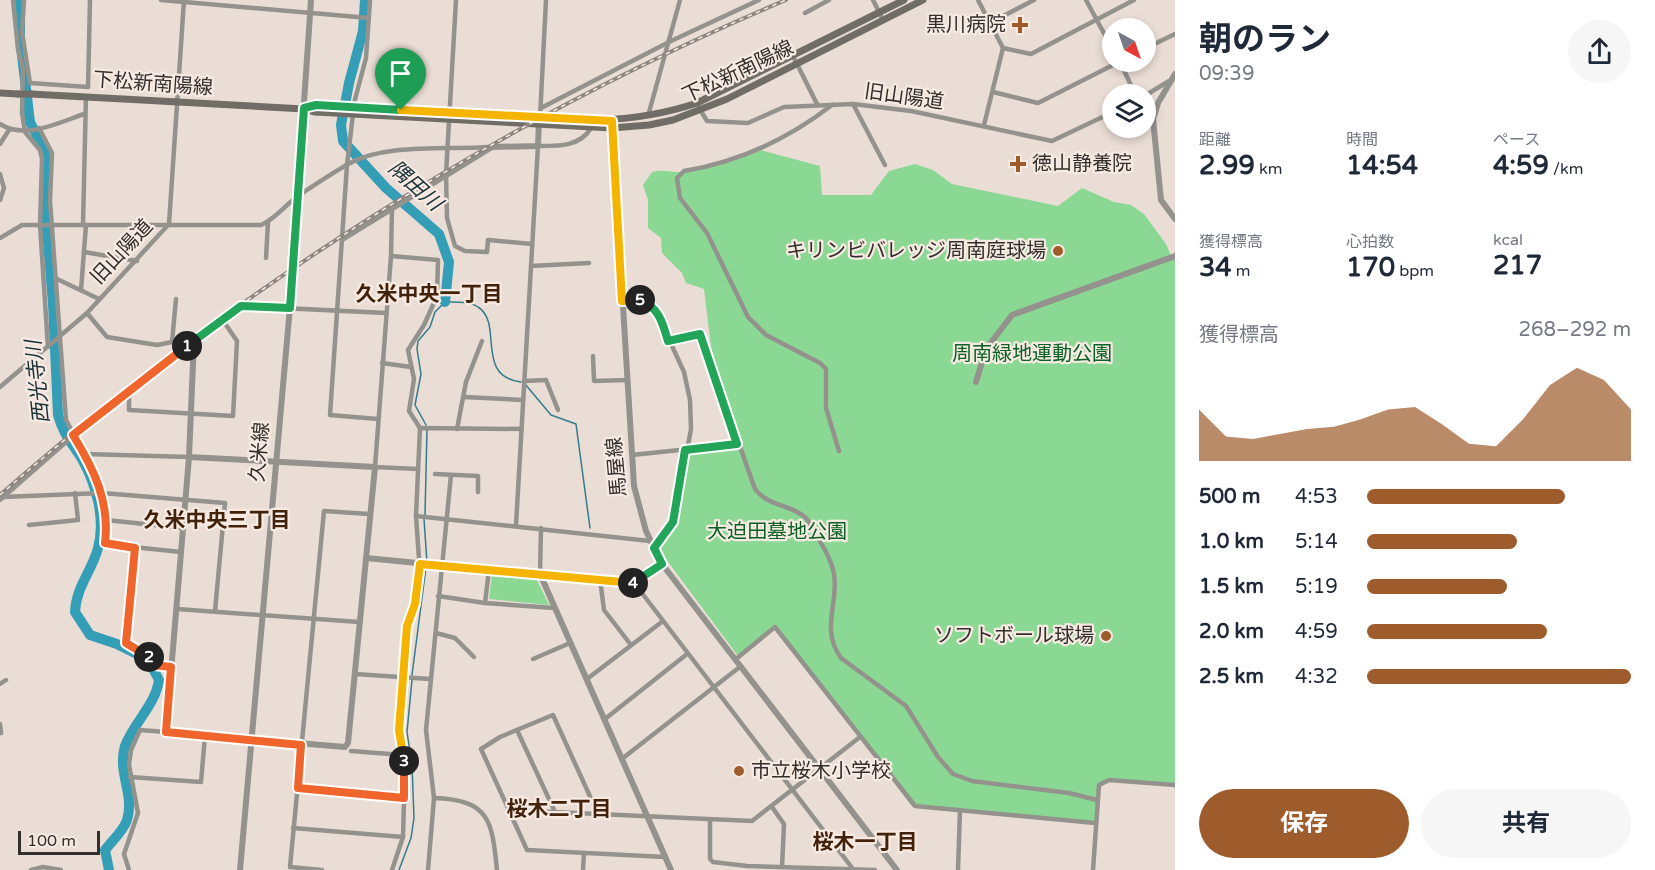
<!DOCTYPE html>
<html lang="ja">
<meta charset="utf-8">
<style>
body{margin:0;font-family:"Varela Round","Noto Sans JP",sans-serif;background:#f6f6f7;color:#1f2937;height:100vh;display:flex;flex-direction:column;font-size:22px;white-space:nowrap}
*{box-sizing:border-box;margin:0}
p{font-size:20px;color:#747a83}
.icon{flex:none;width:33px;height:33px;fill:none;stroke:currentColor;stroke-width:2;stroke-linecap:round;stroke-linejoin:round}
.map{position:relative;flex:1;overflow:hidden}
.sheet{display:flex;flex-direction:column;background:#fff;width:480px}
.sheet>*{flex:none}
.needle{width:39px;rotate:140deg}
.fabs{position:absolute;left:1102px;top:18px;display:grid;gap:12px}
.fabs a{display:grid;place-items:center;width:54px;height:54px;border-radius:50%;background:#fff;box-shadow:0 3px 9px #0003;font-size:30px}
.scale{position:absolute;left:18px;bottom:15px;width:82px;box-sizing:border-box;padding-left:6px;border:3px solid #322e2b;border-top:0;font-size:16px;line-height:21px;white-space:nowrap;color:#322e2b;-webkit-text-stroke:4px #f7eae3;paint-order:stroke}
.pin{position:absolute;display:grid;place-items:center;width:51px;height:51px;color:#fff;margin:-62px -26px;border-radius:50% 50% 50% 0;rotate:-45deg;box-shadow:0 0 6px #0007}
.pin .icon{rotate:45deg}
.km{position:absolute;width:30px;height:30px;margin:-15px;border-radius:50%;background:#222;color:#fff;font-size:16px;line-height:30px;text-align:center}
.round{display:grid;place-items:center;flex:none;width:63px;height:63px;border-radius:32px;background:#f6f6f7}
.head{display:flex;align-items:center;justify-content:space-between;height:102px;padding:0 24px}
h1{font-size:33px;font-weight:700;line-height:45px}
.stats{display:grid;grid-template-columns:repeat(3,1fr);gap:9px;height:102px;padding:6px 24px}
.stats div{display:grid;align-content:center}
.stats b{font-size:26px;font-weight:700}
.stats small{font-size:16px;font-weight:400}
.stats p{font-size:16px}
.chart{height:168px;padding:12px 24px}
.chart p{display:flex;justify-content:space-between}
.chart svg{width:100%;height:108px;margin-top:6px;fill:#9e5b2b;opacity:.7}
.primary-button{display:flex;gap:12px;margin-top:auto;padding:12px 24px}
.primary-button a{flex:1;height:69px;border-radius:36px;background:#9e5b2b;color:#fff;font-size:24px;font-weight:700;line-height:69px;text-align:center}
.primary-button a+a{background:#f6f6f7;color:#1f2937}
ul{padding:0 24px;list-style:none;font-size:20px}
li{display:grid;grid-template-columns:96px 72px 1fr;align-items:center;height:45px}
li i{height:15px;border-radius:8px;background:#9e5b2b}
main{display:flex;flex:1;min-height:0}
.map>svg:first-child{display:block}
</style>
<main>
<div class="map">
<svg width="1175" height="870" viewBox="0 0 1175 870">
<rect width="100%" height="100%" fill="#eaddd5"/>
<g fill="#8bd894">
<path d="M760,150L820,166L822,195H871L889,171L915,164L933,170L952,184L1058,206L1082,188L1114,202L1131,205L1144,214L1166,244L1172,258L1175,257V783L1107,780L1100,784L1096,822L911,805L776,627L738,656L657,547C683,524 682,484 686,451L738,446L711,347L704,289L686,283L682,273L662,253L661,238L648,228V200L643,185L652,172C662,169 671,172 681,172C706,170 738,161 760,150Z"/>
<path d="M492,574L536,578L549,605L489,599Z"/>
</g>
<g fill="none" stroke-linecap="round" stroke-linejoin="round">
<g stroke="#337c8d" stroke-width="1.5">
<path d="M525,384L551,415L576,424L590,528"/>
<path d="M426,425L415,405L421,374L417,349L418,341L430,327L435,312L445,302C455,302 469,301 478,307C504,323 474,376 521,382"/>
<path d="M425,515L427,430"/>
<path d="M424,519L427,563"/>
<path d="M412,675L426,567"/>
<path d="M399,870L411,838L414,818L412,765L407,732L412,680"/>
</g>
<g stroke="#349eb7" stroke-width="10">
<path d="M20,0V39L30,122L48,158L45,205L53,304L58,415C64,436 71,441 82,459C96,484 106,519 98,548C92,571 76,587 75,612L90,635L117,644L137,654L151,665L159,680C155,706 134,722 125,746C117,772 135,795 127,820C124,830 112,841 105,850L109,870"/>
<path d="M365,0L363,31L349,83L341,125L343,141L386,188L439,234L449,262L445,302"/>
</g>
<g stroke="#94928d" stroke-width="4.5">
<path d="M13,0L18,49L23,69L22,113L25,132L40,150L42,159L40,225L48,347"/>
<path d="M24,0L22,32L30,83L88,87L90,0"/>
<path d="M161,0L369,18"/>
<path d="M456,0L446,174L447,218L455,246L465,251L487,252L488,240L532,244"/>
<path d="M873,0L883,20"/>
<path d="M978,0L1003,48L984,125"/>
<path d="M1086,0L1113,50"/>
<path d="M805,13L829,0"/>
<path d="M990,23L1034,0"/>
<path d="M1003,48L1031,54L1134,0"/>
<path d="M1146,48L1175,34"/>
<path d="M793,56L817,104"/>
<path d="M1120,62L1135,94"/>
<path d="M993,92L1038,103L1119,62"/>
<path d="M1146,95L1169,81"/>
<path d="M853,104L885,165"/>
<path d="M832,105C788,139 739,162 684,171L677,178L680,198L707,233L748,317L766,335L820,363L826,369V408L839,451"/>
<path d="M353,107L366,58L370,0"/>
<path d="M541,108L671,41L759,0"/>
<path d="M699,108L707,121L748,123L784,107L853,104L911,111L1052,141L1113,112"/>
<path d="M353,114L347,165L330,415L378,419"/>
<path d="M648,116L680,0"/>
<path d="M540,118L546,0"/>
<path d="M0,124C25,140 58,123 84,114"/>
<path d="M39,128L52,153L50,201L66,420L90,463L102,493L106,520L104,544L181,552"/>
<path d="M0,144L9,130"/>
<path d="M0,174L4,188L0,200"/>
<path d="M392,208L391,256L375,467L418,469"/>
<path d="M83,225L86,96"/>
<path d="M0,238L22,225H261C273,220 283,208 293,200C310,187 330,175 348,164C386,143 446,150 490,147"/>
<path d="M84,252L137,261"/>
<path d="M391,256L438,260L437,296L424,325L408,350L414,379L409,411L420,428"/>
<path d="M266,258L268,222"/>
<path d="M531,266L589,263"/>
<path d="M55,278L99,299"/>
<path d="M81,290L86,225"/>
<path d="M622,301L639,300L655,309L684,372L690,400L691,429L675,515L665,536L654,548"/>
<path d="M241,306L386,313"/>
<path d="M87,313L107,337L157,345L172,342L176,299"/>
<path d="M667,341L700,334L755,489C768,507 792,504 807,519C816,536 831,556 834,574C839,603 820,629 841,658L906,706L938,757L953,774L972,781L1069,793L1097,800"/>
<path d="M172,342L194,340"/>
<path d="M593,356L594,381L627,380"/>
<path d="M382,363L411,367"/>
<path d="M524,381L546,380L558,410"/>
<path d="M0,387L87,313L169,224L184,0"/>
<path d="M129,391V410L233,416L237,341L222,319"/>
<path d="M464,397L523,400"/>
<path d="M457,429L466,382L482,341"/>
<path d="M85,454L189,457"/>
<path d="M632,455L737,444"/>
<path d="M435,474L478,476V492"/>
<path d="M2,497L102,493L225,503L215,611"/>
<path d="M416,516L650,541"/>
<path d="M106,520L183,528"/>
<path d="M29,525L78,520L75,493"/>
<path d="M516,525L538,146C557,146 580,147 591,128"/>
<path d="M135,548L126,643L144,653L154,665L171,667"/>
<path d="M540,574L541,528"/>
<path d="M600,579L604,610L631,645"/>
<path d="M635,584L853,869"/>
<path d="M438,596L485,603L554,608"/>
<path d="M485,603L489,570"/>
<path d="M177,609L359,622"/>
<path d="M436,633L455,638L474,657"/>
<path d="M533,659L570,643"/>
<path d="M736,659L775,627L915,806L1095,823"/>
<path d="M355,674L430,679"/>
<path d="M587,679L663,621"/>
<path d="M0,684L6,680"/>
<path d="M605,719L687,654"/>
<path d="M0,724L1,733"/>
<path d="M517,730L555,812"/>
<path d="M351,751L403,755"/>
<path d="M623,758L741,666"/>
<path d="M130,777L201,782L205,736"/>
<path d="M298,788L404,798"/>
<path d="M434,798C490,800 492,821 497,870"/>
<path d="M772,807L784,824L782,867"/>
<path d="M510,810L752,821L860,737"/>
<path d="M598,814L553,715L500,737L481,749L527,850L665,857"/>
<path d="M710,821V859L713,862L747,866L875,870"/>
<path d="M293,828L403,837L405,763L399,730L407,626L415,605L420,573L416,516L420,428L522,429"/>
<path d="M31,870L43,867L61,870"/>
<path d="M129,870L124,854L138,813L129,765L131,750L140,730L166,732"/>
<path d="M322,870L290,867L324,511L369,514"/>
<path d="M392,870L403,837"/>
<path d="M428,870L434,798L426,730L451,475"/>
<path d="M583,870L584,853"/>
<path d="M958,870L960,810"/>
<path d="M1093,870L1099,785L1109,780L1175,785"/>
</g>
<g stroke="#94928d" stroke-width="6">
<path d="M1175,74L1158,103L1153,119L1161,200L1175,219"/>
<path d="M612,126L634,486L646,531L662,564L897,870"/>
<path d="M344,238L492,147L538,146L539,120"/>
<path d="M976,382L986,349L1012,315L1175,256"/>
<path d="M189,457L375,467L348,743L345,747L166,732L189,457L194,340"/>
<path d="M0,499L73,435L241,306"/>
<path d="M366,558L635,584L662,564"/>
<path d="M540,574L671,870"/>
<path d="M240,870L290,307L311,0"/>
</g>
<g stroke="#706d66" stroke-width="7">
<path d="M0,93L18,94"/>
<path d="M31,94L304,109L315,112L612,128L649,125L673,120L727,99L923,0"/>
<path d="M304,109L316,105L340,106C385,110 429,111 474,114C554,119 619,129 697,103L904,0"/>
</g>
<g stroke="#8e8680" stroke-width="4">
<path id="rail" d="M0,495C234,290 499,121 786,0"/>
</g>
<use href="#rail" stroke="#f7eae3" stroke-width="1.5" stroke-dasharray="4.5" stroke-linecap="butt"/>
<path stroke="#706d66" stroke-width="7" d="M18,94H31"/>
</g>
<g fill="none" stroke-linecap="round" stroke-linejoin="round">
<g stroke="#fff" stroke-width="12">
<path id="split-1" d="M187,346L241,306L290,308L304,108L316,105L401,110"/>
</g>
<g stroke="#fff" stroke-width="12">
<path id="split-2" d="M149,657L126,643L135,548L105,543C110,502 94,469 73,435L187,346"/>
</g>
<g stroke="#fff" stroke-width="12">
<path id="split-3" d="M149,657L154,665L171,667L166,732L301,745L298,788L404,798V761"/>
</g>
<g stroke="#fff" stroke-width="12">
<path id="split-4" d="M404,761L399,730L407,626L415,604L420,564L633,583"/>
</g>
<g stroke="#fff" stroke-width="12">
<path id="split-5" d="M633,583L662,564L654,548L673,522L685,450L737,444L700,334L668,341C663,324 659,307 640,300"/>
</g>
<g stroke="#fff" stroke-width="12">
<path id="split-6" d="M401,110L612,121L622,301L640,300"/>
</g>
<use href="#split-1" stroke="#22a559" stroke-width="8"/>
<use href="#split-2" stroke="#f0652b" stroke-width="8"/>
<use href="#split-3" stroke="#f0652b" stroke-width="8"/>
<use href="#split-4" stroke="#f5b400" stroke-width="8"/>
<use href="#split-5" stroke="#22a559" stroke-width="8"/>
<use href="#split-6" stroke="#f5b400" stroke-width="8"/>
</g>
<g fill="#9e5b2b" stroke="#f7eae3" stroke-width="2">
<path d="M1017 16h6v6h6v6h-6v6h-6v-6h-6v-6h6z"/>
<path d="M1015 155h6v6h6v6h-6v6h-6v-6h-6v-6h6z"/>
<circle cx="1058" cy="251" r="6"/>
<circle cx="1106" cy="636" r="6"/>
<circle cx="739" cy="771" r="6"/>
</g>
<g text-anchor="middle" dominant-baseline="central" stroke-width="4.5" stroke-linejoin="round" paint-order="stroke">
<g font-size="20" fill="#322e2b" stroke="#f7eae3" text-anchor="end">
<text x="1006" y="25">黒川病院</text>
<text x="1032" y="164" text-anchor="start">徳山静養院</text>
<text x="1046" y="251">キリンビバレッジ周南庭球場</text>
<text x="1094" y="636">ソフトボール球場</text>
<text x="751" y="771" text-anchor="start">市立桜木小学校</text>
</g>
<g font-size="20" fill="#322e2b" stroke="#f7eae3">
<text transform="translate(738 72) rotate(-25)">下松新南陽線</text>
<text transform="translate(153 84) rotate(4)">下松新南陽線</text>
<text transform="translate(904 97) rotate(8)">旧山陽道</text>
<text transform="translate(122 252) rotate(-47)">旧山陽道</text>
<text transform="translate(260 452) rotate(-85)">久米線</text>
<text transform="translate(617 467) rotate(-95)">馬屋線</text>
</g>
<g font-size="20" fill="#096223" stroke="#f7eae3">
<text x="1032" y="354">周南緑地運動公園</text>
<text x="777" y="532">大迫田墓地公園</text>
</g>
<g font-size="21" font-style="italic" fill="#1b3238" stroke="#f7eae3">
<text transform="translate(415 186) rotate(42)">隅田川</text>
<text transform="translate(38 382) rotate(-96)">西光寺川</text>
</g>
<g font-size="21" font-weight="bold" fill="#42220a" stroke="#f7eae3">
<text x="429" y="294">久米中央一丁目</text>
<text x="217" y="520">久米中央三丁目</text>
<text x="559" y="809">桜木二丁目</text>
<text x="865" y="842">桜木一丁目</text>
</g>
</g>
</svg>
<div class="fabs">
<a><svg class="needle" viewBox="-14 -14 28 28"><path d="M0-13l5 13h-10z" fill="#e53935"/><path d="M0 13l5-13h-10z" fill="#747a83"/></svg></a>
<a><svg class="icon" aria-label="layers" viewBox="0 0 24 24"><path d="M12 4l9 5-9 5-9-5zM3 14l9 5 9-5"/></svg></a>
</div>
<div class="scale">100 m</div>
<div class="pin" style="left:401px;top:110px;background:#1e9e55"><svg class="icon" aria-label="arrive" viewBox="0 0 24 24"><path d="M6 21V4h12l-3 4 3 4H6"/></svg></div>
<b class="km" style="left:187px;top:346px">1</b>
<b class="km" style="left:149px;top:657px">2</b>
<b class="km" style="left:404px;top:761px">3</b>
<b class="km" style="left:633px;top:583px">4</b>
<b class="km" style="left:640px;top:300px">5</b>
</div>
<section class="sheet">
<div class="head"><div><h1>朝のラン</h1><p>09:39</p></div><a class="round"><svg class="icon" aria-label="share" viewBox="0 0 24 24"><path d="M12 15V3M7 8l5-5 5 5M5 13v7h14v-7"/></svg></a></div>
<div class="stats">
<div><p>距離</p><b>2.99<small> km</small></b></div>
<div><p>時間</p><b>14:54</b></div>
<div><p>ペース</p><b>4:59<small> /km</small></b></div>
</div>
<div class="stats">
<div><p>獲得標高</p><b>34<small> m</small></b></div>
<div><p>心拍数</p><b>170<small> bpm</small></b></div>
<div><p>kcal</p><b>217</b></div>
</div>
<div class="chart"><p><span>獲得標高</span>268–292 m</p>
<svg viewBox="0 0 160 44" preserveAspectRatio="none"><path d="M0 44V23L10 34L20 35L30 33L40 31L50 30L60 27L70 23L80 22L90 29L100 37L110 38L120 27L130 13L140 6L150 11L160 23V44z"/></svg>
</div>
<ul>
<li><b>500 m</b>4:53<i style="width:75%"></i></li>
<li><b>1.0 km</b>5:14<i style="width:57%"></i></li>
<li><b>1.5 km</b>5:19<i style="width:53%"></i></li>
<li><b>2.0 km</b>4:59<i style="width:68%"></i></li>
<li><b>2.5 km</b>4:32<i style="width:100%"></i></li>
</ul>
<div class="primary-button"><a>保存</a><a>共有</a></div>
</section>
</main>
